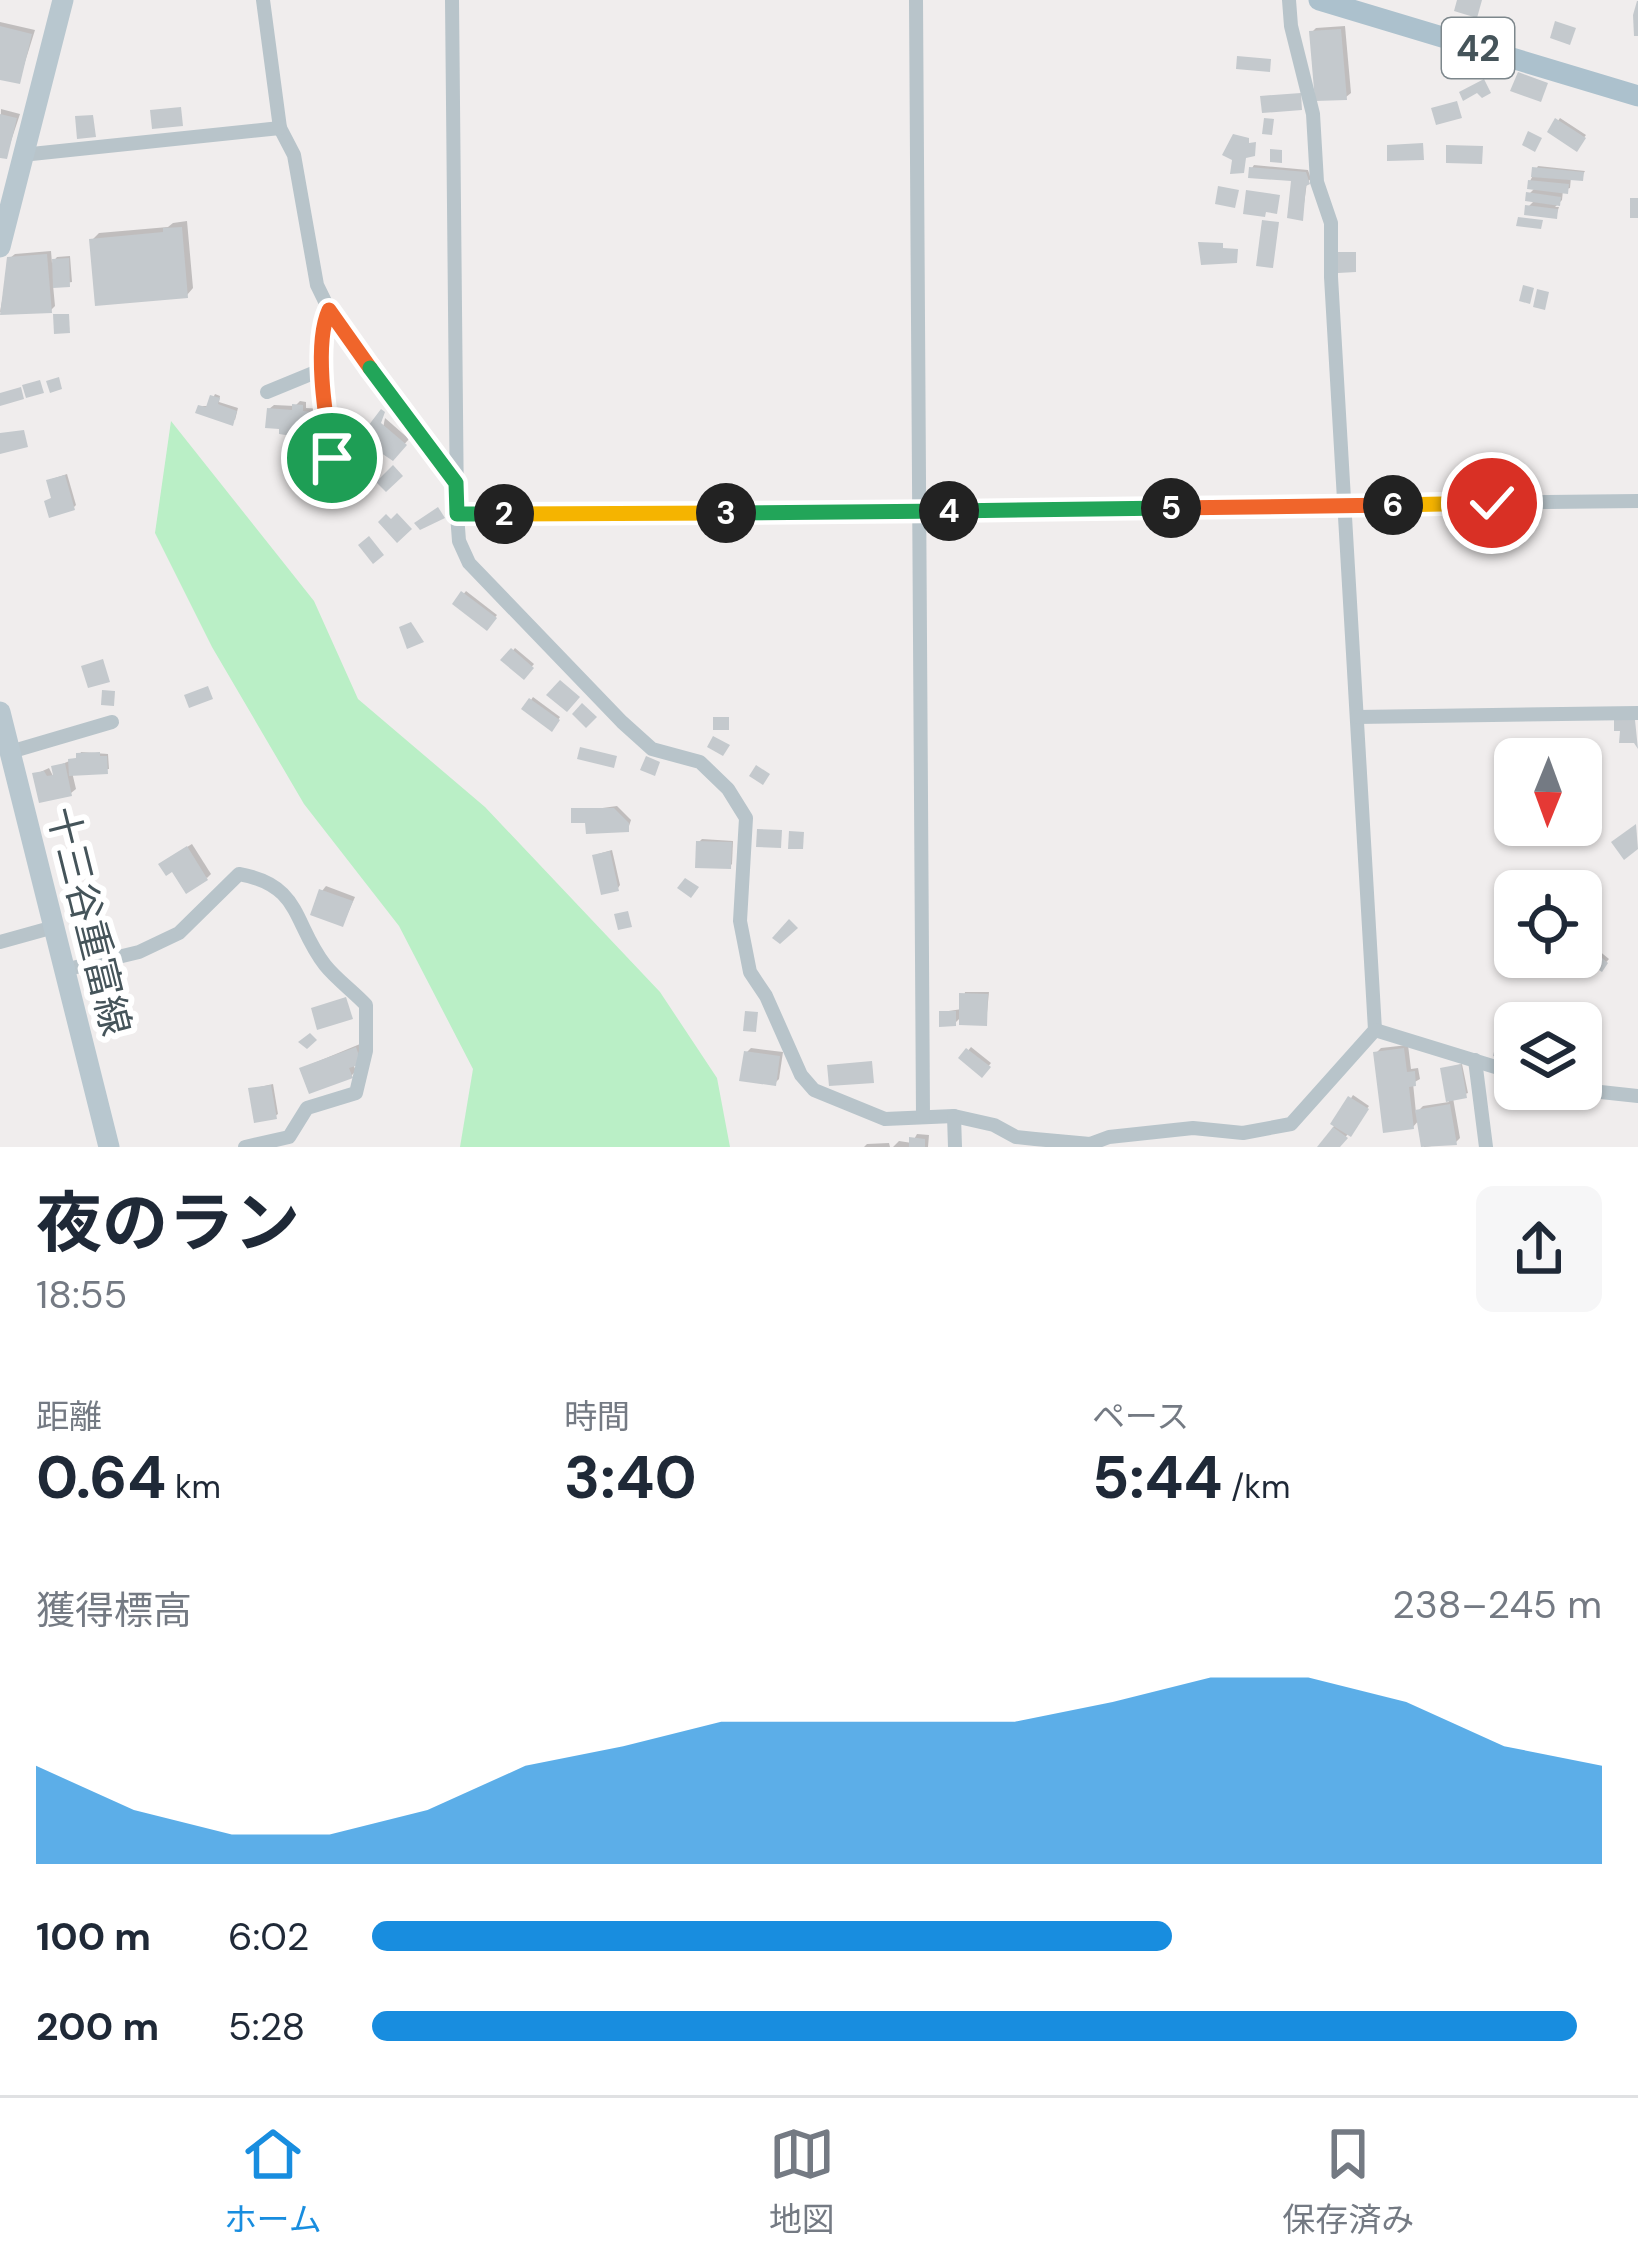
<!DOCTYPE html>
<html lang="ja">
<meta charset="utf-8">
<style>
body{margin:0;font-family:"DM Sans","Noto Sans JP",sans-serif;background:#f6f6f7;color:#1f2937;height:100vh;display:flex;flex-direction:column;font-size:45px;white-space:nowrap}
*{box-sizing:border-box;margin:0}
p{font-size:39px;color:#747a83}
.icon{flex:none;width:66px;height:66px;fill:none;stroke:currentColor;stroke-width:2;stroke-linecap:round;stroke-linejoin:round}
.map{position:relative;height:1147px;overflow:hidden}
.side{display:flex;flex-direction:column;background:#fff;flex:1}
.side>*{flex:none}
.needle{width:78px;rotate:181deg}
.tools{position:absolute;left:1494px;top:738px;display:grid;gap:24px}
.tools a{display:grid;place-items:center;width:108px;height:108px;border-radius:18px;background:#fff;box-shadow:0 3px 9px #0004;font-size:60px}
.pin{position:absolute;display:grid;place-items:center;width:102px;height:102px;color:#fff;margin:-51px;border:6px solid #fff;border-radius:50%;box-shadow:0 3px 12px #0007}
.km{position:absolute;width:60px;height:60px;margin:-30px;border-radius:50%;background:#222;color:#fff;font-size:33px;line-height:60px;text-align:center}
.round{display:grid;place-items:center;flex:none;width:126px;height:126px;border-radius:18px;background:#f6f6f7}
.head{display:flex;align-items:center;justify-content:space-between;height:204px;padding:0 36px}
h1{font-size:66px;font-weight:700;line-height:90px}
.metrics{display:grid;grid-template-columns:repeat(3,1fr);gap:18px;height:204px;padding:12px 36px}
.metrics div{display:grid;align-content:center}
.metrics b{font-size:60px;font-weight:700}
.metrics small{font-size:33px;font-weight:400}
.metrics p{font-size:33px}
.chart{height:336px;padding:24px 36px}
.chart p{display:flex;justify-content:space-between}
.chart svg{width:100%;height:216px;margin-top:12px;fill:#188ddf;opacity:.7}
ul{padding:0 36px;list-style:none;font-size:39px}
li{display:grid;grid-template-columns:192px 144px 1fr;align-items:center;height:90px}
li i{height:30px;border-radius:15px;background:#188ddf}
.tabs{display:flex;justify-content:space-around;align-items:center;height:168px;border-top:3px solid #e0e1e3;background:#fff;font-size:33px;color:#747a83}
.tabs a{display:grid;justify-items:center;gap:6px}
.tabs .current{color:#188ddf}
.map>svg:first-child{display:block}
</style>
<div class="map">
<svg width="1638" height="1147" viewBox="0 0 1638 1147">
<rect width="100%" height="100%" fill="#f0eded"/>
<path fill="#baefc6" d="M171,421L314,601L358,699L485,807L660,992L717,1078L730,1147H460L473,1069L399,926L304,804L212,647L155,533Z"/>
<g fill="#0003">
<path d="M0,22L35,30L19,81L0,77Z"/>
<path d="M1345,26L1351,93L1346,97L1312,32L1316,28Z"/>
<path d="M1,109L20,114L6,156L0,155Z"/>
<path d="M1560,118L1586,135L1576,148L1551,131Z"/>
<path d="M1254,165L1308,170L1311,179L1307,182L1302,218L1294,178L1252,168Z"/>
<path d="M1538,166L1585,171L1581,178L1571,177L1570,188L1563,190L1562,200L1555,207H1559L1556,216L1528,207L1535,200L1529,194L1536,187L1530,181Z"/>
<path d="M187,221L193,288L187,295L92,240L99,233L168,227L173,223Z"/>
<path d="M51,251L52,263L57,257L70,256L72,282L53,285L55,306L51,310L0,312L10,258L15,254Z"/>
<path d="M215,394L220,396L219,402L238,408L235,420L201,406H209Z"/>
<path d="M300,401L306,402V408L324,409L323,432L318,437L269,409L274,405L295,406Z"/>
<path d="M385,418L409,439L393,457L381,438Z"/>
<path d="M67,474L76,505L74,507L54,498L52,479Z"/>
<path d="M466,591L497,615L487,627L456,604Z"/>
<path d="M515,648L534,664L524,676L505,660Z"/>
<path d="M533,697L560,717L552,728L525,709Z"/>
<path d="M81,752L108,754L109,769L72,772L76,789L71,793L36,774L49,768L56,782L55,767L79,757Z"/>
<path d="M617,806L631,820L628,829L588,810Z"/>
<path d="M702,839L733,841L732,864L730,866L699,842Z"/>
<path d="M192,844L211,874L207,878L166,860Z"/>
<path d="M612,850L620,885L618,888L598,854Z"/>
<path d="M326,886L355,897L343,924L322,891Z"/>
<path d="M1581,936L1609,959L1601,968L1581,954Z"/>
<path d="M965,992H989L986,1023L962,1016L955,1023L942,1012L962,1009Z"/>
<path d="M360,1044L365,1057L353,1064L356,1071L351,1076L302,1068Z"/>
<path d="M1408,1045L1411,1069L1418,1068L1420,1079L1413,1083L1416,1113L1423,1106L1449,1102L1443,1069L1462,1064L1468,1093L1453,1098L1460,1138L1455,1143L1424,1147L1419,1120L1413,1127L1376,1053L1381,1048Z"/>
<path d="M971,1047L991,1063L982,1074L962,1058Z"/>
<path d="M751,1048L783,1052L779,1079L775,1083L747,1052Z"/>
<path d="M273,1084L278,1114L275,1116L251,1089Z"/>
<path d="M1353,1095L1369,1106L1338,1147H1321Z"/>
<path d="M917,1134L929,1135L928,1147H893L899,1141L912,1143Z"/>
<path d="M889,1143L890,1147H864L867,1144Z"/>
</g>
<g fill="#c4c9cd">
<path d="M1457,0H1482L1477,18L1454,11Z"/>
<path d="M1637,1H1638V36H1634L1633,15Z"/>
<path d="M1555,21L1576,28L1570,45L1550,38Z"/>
<path d="M0,26L32,34L20,84L0,80Z"/>
<path d="M1341,29L1347,100L1315,101L1309,31Z"/>
<path d="M1237,56L1271,59L1270,72L1236,69Z"/>
<path d="M1518,72L1548,83L1541,102L1510,91Z"/>
<path d="M1484,79L1491,93L1482,98L1477,93L1463,101L1459,92Z"/>
<path d="M1301,93L1302,110L1262,113L1260,96Z"/>
<path d="M1457,101L1462,118L1436,125L1431,108Z"/>
<path d="M181,107L183,126L152,129L150,110Z"/>
<path d="M0,114L17,118L7,159L0,158Z"/>
<path d="M93,115L96,137L77,139L75,116Z"/>
<path d="M1264,118L1274,119L1272,135L1262,134Z"/>
<path d="M1555,118L1586,138L1577,152L1547,132Z"/>
<path d="M1528,131L1542,138L1535,152L1522,145Z"/>
<path d="M1233,134L1249,138V143L1256,142L1255,156L1246,158L1244,173L1230,174L1232,160L1222,155Z"/>
<path d="M1423,143L1424,160L1387,161V145Z"/>
<path d="M1446,145L1483,146L1482,164L1446,163Z"/>
<path d="M1270,149L1282,150V163L1270,162Z"/>
<path d="M1249,167L1306,172L1310,184L1306,186L1303,221L1287,218L1291,181L1248,178Z"/>
<path d="M1532,167L1584,172L1583,181L1531,177Z"/>
<path d="M1528,180L1569,184L1568,194L1527,189Z"/>
<path d="M1218,186L1239,190L1235,208L1215,204Z"/>
<path d="M1246,190L1280,195L1277,214L1266,212L1265,217L1243,214Z"/>
<path d="M1526,192L1561,197L1560,206L1525,201Z"/>
<rect x="1630" y="198" width="8" height="20"/>
<path d="M1525,205L1558,209L1557,219L1524,215Z"/>
<path d="M1518,217L1543,220L1541,229L1516,226Z"/>
<path d="M1262,220L1279,222L1273,268L1256,266Z"/>
<path d="M182,227L188,298L95,306L89,239L163,232V228Z"/>
<path d="M1198,242L1223,243V248L1238,249L1237,263L1201,265Z"/>
<path d="M1338,252H1356V272L1338,273Z"/>
<path d="M47,254L52,313L0,315L7,257Z"/>
<path d="M69,258L70,287L53,288L52,259Z"/>
<path d="M1523,285L1534,288L1530,304L1519,301Z"/>
<path d="M1537,289L1549,292L1545,310L1533,307Z"/>
<path d="M53,314H69L70,333L54,334Z"/>
<path d="M59,377L62,389L50,393L46,381Z"/>
<path d="M40,380L44,393L26,398L22,385Z"/>
<path d="M21,387L24,399L0,406V393Z"/>
<path d="M210,395L220,398L218,404L237,411L233,426L195,413L198,405L206,407Z"/>
<path d="M292,404L303,405V411L321,413L319,440L279,434V429L265,428L267,408L292,410Z"/>
<path d="M381,409L385,412L381,423L407,445L393,461L359,438Z"/>
<path d="M24,430L28,447L0,454V433Z"/>
<path d="M304,449L319,453L316,463L326,466L321,486L296,479Z"/>
<path d="M393,465L403,476L386,492L376,482Z"/>
<path d="M327,471L356,474V480L350,479V484L326,481Z"/>
<path d="M65,475L75,510L49,518L44,501L51,498L46,480Z"/>
<path d="M438,507L445,518L420,530L414,523Z"/>
<path d="M397,513L412,529L397,543L378,522L386,514L391,519Z"/>
<path d="M369,536L384,555L373,564L358,545Z"/>
<path d="M461,591L497,618L487,631L452,604Z"/>
<path d="M411,622L424,642L407,649L399,627Z"/>
<path d="M511,648L534,668L524,680L500,660Z"/>
<path d="M103,659L110,682L88,688L81,666Z"/>
<path d="M560,680L580,697L567,712L546,695Z"/>
<path d="M208,686L213,699L189,708L184,695Z"/>
<path d="M102,690L115,691L114,706L101,705Z"/>
<path d="M529,698L560,720L552,732L521,709Z"/>
<path d="M582,703L597,717L586,728L572,714Z"/>
<rect x="713" y="717" width="16" height="13"/>
<path d="M1614,719L1635,720L1638,749L1634,743H1619L1620,731H1614Z"/>
<path d="M713,736L730,745L723,756L707,747Z"/>
<path d="M580,747L617,756L614,768L577,759Z"/>
<path d="M100,752V756H107L108,774L69,776L68,759L76,758V753Z"/>
<path d="M646,756L660,762L655,776L640,770Z"/>
<path d="M65,763L72,796L39,803L32,773L44,771L47,776L53,775L51,766Z"/>
<path d="M756,765L770,774L763,785L749,776Z"/>
<path d="M571,808H614L629,823V832L586,834L585,823H571Z"/>
<path d="M1636,824L1638,849L1624,860L1611,842Z"/>
<path d="M757,829L782,830L781,848L756,847Z"/>
<path d="M789,831L804,832L803,849H788Z"/>
<path d="M696,841L732,842L731,869L695,868Z"/>
<path d="M187,846L208,880L186,894L172,872L166,876L158,864Z"/>
<path d="M610,851L619,891L601,895L592,855Z"/>
<path d="M685,878L699,887L691,898L677,888Z"/>
<path d="M319,889L353,901L343,927L310,915Z"/>
<path d="M628,911L632,927L618,930L614,914Z"/>
<path d="M789,919L798,928L780,944L772,938Z"/>
<path d="M1581,940L1608,963L1602,972L1581,958Z"/>
<path d="M959,993L988,994L987,1026L959,1025Z"/>
<path d="M346,997L353,1019L317,1030L311,1008Z"/>
<path d="M745,1011L758,1012L756,1032L743,1031Z"/>
<path d="M939,1011H956V1026L939,1027Z"/>
<path d="M1500,1026L1515,1030V1062L1493,1056Z"/>
<path d="M310,1033L317,1040L307,1049L298,1042Z"/>
<path d="M356,1047L362,1064L349,1068L353,1078L309,1094L299,1068Z"/>
<path d="M966,1048L991,1067L982,1078L958,1058Z"/>
<path d="M1404,1048L1407,1072L1415,1071L1416,1086L1409,1087L1414,1129L1383,1133L1373,1052Z"/>
<path d="M744,1051L780,1056L776,1086L739,1081Z"/>
<path d="M872,1061L874,1083L829,1086L827,1065Z"/>
<path d="M1461,1064L1467,1098L1446,1102L1440,1068Z"/>
<path d="M271,1085L277,1119L254,1123L248,1088Z"/>
<path d="M1348,1096L1369,1109L1351,1137L1330,1124Z"/>
<path d="M1450,1104L1457,1145L1421,1147L1415,1110Z"/>
<path d="M1333,1127L1348,1138L1340,1147H1317Z"/>
<path d="M909,1137L925,1139V1147H909Z"/>
</g>
<g fill="none" stroke-linecap="round" stroke-linejoin="round">
<g stroke="#b8c4ca" stroke-width="14">
<path d="M263,0L280,128L294,155L317,285L334,320L456,483"/>
<path d="M452,0L457,514L459,541L469,563L622,722L652,749L700,762L728,789L746,818L740,921L750,972L766,996L801,1075L814,1090L885,1119L954,1116L994,1125L1016,1137L1035,1139L1090,1144L1109,1137L1193,1128L1243,1133L1291,1124L1375,1030L1331,277V223L1317,182L1313,114L1291,26L1289,0"/>
<path d="M916,0L923,1116"/>
<path d="M22,155L280,128"/>
<path d="M329,310C313,345 326,419 332,458"/>
<path d="M267,392L323,369"/>
<path d="M457,514L1638,501"/>
<path d="M1357,717L1638,713"/>
<path d="M10,752L112,722"/>
<path d="M0,942L54,927"/>
<path d="M64,970L139,952L179,933L239,874C302,885 293,924 325,965C336,979 353,991 366,1005V1051L356,1093L307,1108L289,1137L245,1147"/>
<path d="M1375,1030L1515,1073"/>
<path d="M1475,1060L1486,1147"/>
<path d="M1573,1089L1638,1096"/>
<path d="M954,1116L955,1147"/>
</g>
<g stroke="#b8c7cf" stroke-width="21">
<path d="M0,247L63,0"/>
<path d="M0,712L109,1147"/>
</g>
<path stroke="#acc1cd" stroke-width="21" d="M1319,0L1638,96"/>
</g>
<g fill="none" stroke-linecap="round" stroke-linejoin="round">
<g stroke="#fff" stroke-width="24">
<path id="split-1" d="M332,458C326,420 313,345 329,310L370,368"/>
</g>
<g stroke="#fff" stroke-width="24">
<path id="split-2" d="M370,368L456,483L457,514H504"/>
</g>
<g stroke="#fff" stroke-width="24">
<path id="split-3" d="M504,514L726,513"/>
</g>
<g stroke="#fff" stroke-width="24">
<path id="split-4" d="M726,513L949,511"/>
</g>
<g stroke="#fff" stroke-width="24">
<path id="split-5" d="M949,511L1171,508"/>
</g>
<g stroke="#fff" stroke-width="24">
<path id="split-6" d="M1171,508L1393,505"/>
</g>
<g stroke="#fff" stroke-width="24">
<path id="split-7" d="M1393,505L1492,503"/>
</g>
<use href="#split-1" stroke="#f0652b" stroke-width="15"/>
<use href="#split-2" stroke="#22a559" stroke-width="15"/>
<use href="#split-3" stroke="#f5b400" stroke-width="15"/>
<use href="#split-4" stroke="#22a559" stroke-width="15"/>
<use href="#split-5" stroke="#22a559" stroke-width="15"/>
<use href="#split-6" stroke="#f0652b" stroke-width="15"/>
<use href="#split-7" stroke="#f5b400" stroke-width="15"/>
</g>
<g text-anchor="middle" dominant-baseline="central" stroke-width="12" stroke-linejoin="round" paint-order="stroke">
<rect fill="#fff" stroke="#7d878c" stroke-width="3" x="1442" y="18" width="72" height="60" rx="9"/>
<g font-size="36" font-weight="bold" fill="#45545a">
<text x="1478" y="48">42</text>
</g>
<g font-size="39" fill="#45545a" stroke="#fff">
<text transform="translate(89 921) rotate(76)">十三谷重富線</text>
</g>
</g>
</svg>
<div class="tools">
<a><svg class="needle" viewBox="-14 -14 28 28"><path d="M0-13l5 13h-10z" fill="#e53935"/><path d="M0 13l5-13h-10z" fill="#747a83"/></svg></a>
<a><svg class="icon" aria-label="locate" viewBox="0 0 24 24"><circle cx="12" cy="12" r="6"/><path d="M12 2v4M12 18v4M2 12h4M18 12h4"/></svg></a>
<a><svg class="icon" aria-label="layers" viewBox="0 0 24 24"><path d="M12 4l9 5-9 5-9-5zM3 14l9 5 9-5"/></svg></a>
</div>
<div class="pin" style="left:332px;top:458px;background:#1e9e55"><svg class="icon" aria-label="arrive" viewBox="0 0 24 24"><path d="M6 21V4h12l-3 4 3 4H6"/></svg></div>
<div class="pin" style="left:1492px;top:503px;background:#d93025"><svg class="icon" aria-label="check" viewBox="0 0 24 24"><path d="M5 12l5 5 9-10"/></svg></div>
<b class="km" style="left:504px;top:514px">2</b>
<b class="km" style="left:726px;top:513px">3</b>
<b class="km" style="left:949px;top:511px">4</b>
<b class="km" style="left:1171px;top:508px">5</b>
<b class="km" style="left:1393px;top:505px">6</b>
</div>
<section class="side">
<div class="head"><div><h1>夜のラン</h1><p>18:55</p></div><a class="round"><svg class="icon" aria-label="share" viewBox="0 0 24 24"><path d="M12 15V3M7 8l5-5 5 5M5 13v7h14v-7"/></svg></a></div>
<div class="metrics">
<div><p>距離</p><b>0.64<small> km</small></b></div>
<div><p>時間</p><b>3:40</b></div>
<div><p>ペース</p><b>5:44<small> /km</small></b></div>
</div>
<div class="chart"><p><span>獲得標高</span>238–245 m</p>
<svg viewBox="0 0 160 44" preserveAspectRatio="none"><path d="M0 44V24L10 33L20 38L30 38L40 33L50 24L60 20L70 15L80 15L90 15L100 15L110 11L120 6L130 6L140 11L150 20L160 24V44z"/></svg>
</div>
<ul>
<li><b>100 m</b>6:02<i style="width:65%"></i></li>
<li><b>200 m</b>5:28<i style="width:98%"></i></li>
</ul>
</section>
<nav class="tabs">
<a class="current"><svg class="icon" aria-label="home" viewBox="0 0 24 24"><path d="M3 11l9-7 9 7M6 9v11h12V9"/></svg>ホーム</a>
<a><svg class="icon" aria-label="map" viewBox="0 0 24 24"><path d="M3 6l6-2 6 2 6-2v14l-6 2-6-2-6 2zM9 4v14M15 6v14"/></svg>地図</a>
<a><svg class="icon" aria-label="saved" viewBox="0 0 24 24"><path d="M7 4h10v16l-5-4-5 4z"/></svg>保存済み</a>
</nav>
